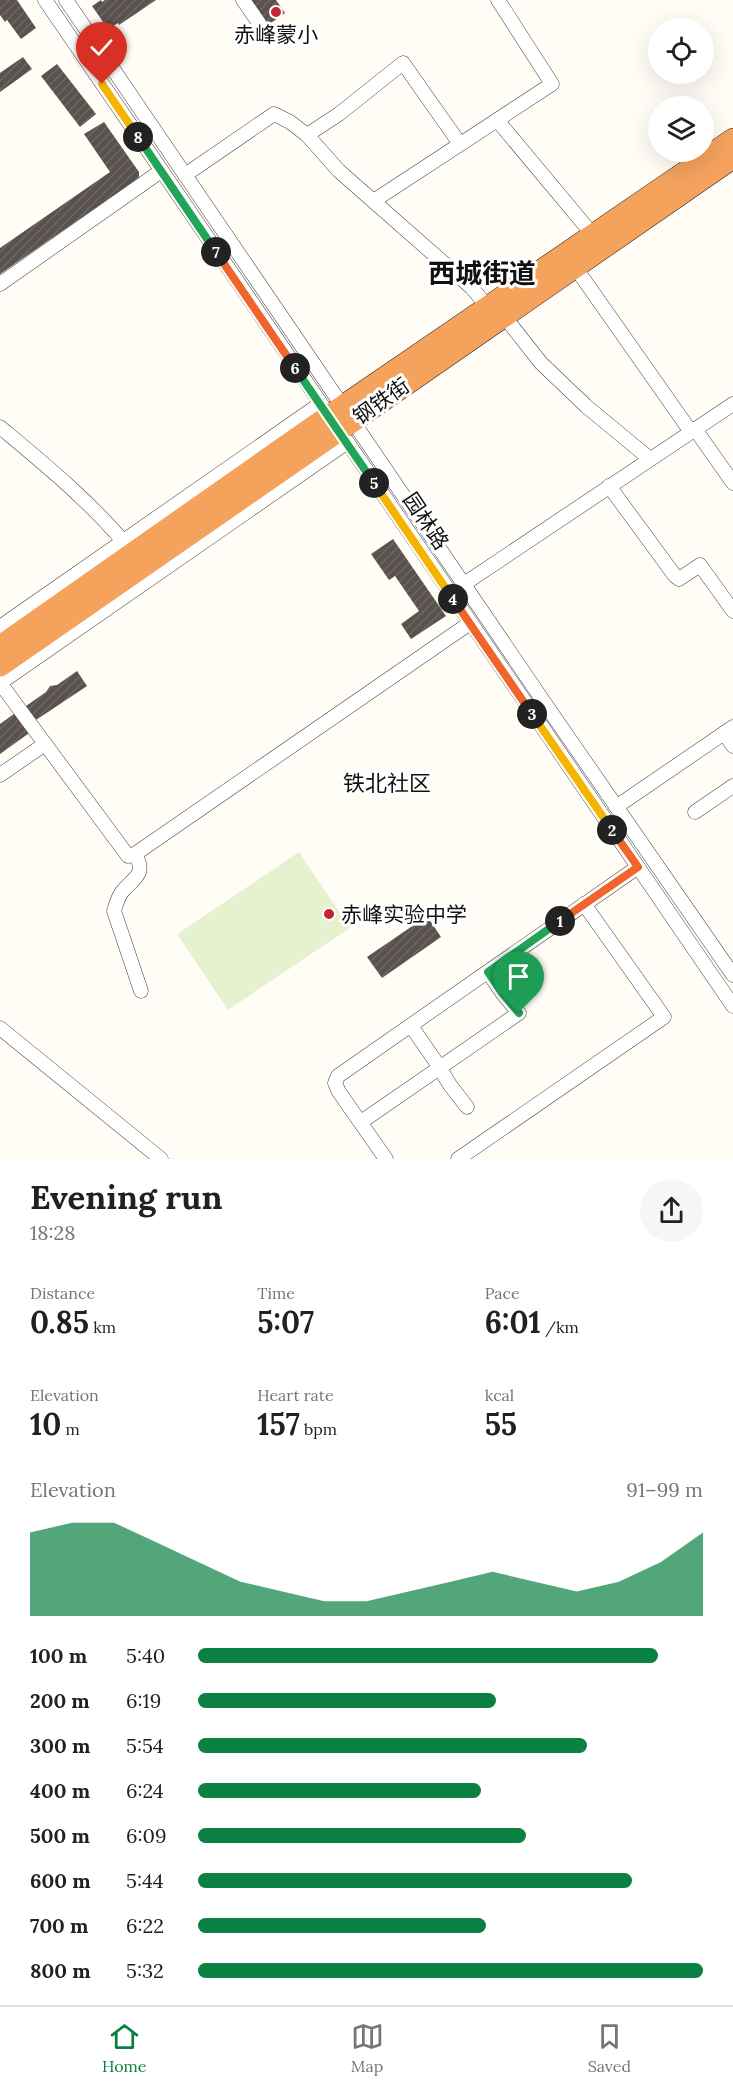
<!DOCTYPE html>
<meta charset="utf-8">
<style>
body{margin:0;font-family:Lora,"Noto Sans SC",serif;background:#f6f6f6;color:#202124;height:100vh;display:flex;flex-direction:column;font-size:22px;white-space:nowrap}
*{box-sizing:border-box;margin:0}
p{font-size:20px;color:#757577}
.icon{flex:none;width:33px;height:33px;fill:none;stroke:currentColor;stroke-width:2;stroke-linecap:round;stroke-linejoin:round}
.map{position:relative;height:1159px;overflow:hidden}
.details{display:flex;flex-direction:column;background:#fff;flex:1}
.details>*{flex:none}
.tools{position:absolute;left:648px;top:18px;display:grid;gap:12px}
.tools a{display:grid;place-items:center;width:66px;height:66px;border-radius:50%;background:#fff;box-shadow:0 6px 24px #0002;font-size:30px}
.pin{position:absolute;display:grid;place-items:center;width:51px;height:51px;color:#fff;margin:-62px -26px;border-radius:50% 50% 50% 0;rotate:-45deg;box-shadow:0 0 6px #0007}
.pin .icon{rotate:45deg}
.km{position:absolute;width:30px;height:30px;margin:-15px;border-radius:50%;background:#222;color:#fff;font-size:16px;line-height:30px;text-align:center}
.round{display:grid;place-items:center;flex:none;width:63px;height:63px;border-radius:32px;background:#f6f6f6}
.overview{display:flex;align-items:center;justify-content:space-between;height:102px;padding:0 30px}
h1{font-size:33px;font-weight:700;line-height:45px}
.stats{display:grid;grid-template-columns:repeat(3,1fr);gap:9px;height:102px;padding:6px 30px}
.stats div{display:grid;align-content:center}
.stats b{font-size:30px;font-weight:700}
.stats small{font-size:16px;font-weight:400}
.stats p{font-size:16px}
.chart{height:168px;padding:12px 30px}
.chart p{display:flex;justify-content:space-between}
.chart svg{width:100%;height:108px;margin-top:6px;fill:#0b8043;opacity:.7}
ul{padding:0 30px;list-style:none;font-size:20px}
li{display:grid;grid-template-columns:96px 72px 1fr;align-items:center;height:45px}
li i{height:15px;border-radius:8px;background:#0b8043}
.tab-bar{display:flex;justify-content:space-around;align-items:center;height:84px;border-top:2px solid #e0e0e0;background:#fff;font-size:16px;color:#757577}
.tab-bar a{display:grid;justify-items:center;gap:3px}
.tab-bar .current{color:#0b8043}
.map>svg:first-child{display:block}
</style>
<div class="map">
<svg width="733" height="1159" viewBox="0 0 733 1159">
<defs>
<pattern id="building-hatch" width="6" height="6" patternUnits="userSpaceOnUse" patternTransform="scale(1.5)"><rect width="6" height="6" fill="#5a524d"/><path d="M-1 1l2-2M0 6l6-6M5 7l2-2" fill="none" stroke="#6d6662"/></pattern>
</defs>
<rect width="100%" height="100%" fill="#fffdf5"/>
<path fill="#e6f2cf" d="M299,852L350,928L228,1010L177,934Z"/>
<g fill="url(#building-hatch)">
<path d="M0,0H17L36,28L21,39L7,20L5,22L0,15Z"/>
<path d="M101,0L102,2L105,0H156L119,25L118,23L108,29L92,6Z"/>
<path d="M251,0H276L285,13L268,25Z"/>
<path d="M23,57L32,69L0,92V73Z"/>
<path d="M57,64L96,114L80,127L41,76Z"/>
<path d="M104,122L139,172V178L0,274V248L110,172L84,134Z"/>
<path d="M393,539L446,616L411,639L401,624L419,611L395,576L389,580L371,554Z"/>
<path d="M77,671L87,686L36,720L26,706L46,692L50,686L57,685Z"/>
<path d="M18,711L32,731L0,754V724Z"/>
<path d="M427,916L441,937L382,978L367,957Z"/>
</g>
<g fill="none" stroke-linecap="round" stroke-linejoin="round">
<g stroke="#444" stroke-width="15">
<g id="minor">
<path d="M45,0L733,1006"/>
<path d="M66,0L548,708L733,975"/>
<path d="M243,0L259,23"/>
<path d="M497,120L593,235"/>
<path d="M307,135L339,114L403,63L460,144"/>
<path d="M185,175L274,114L290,122L307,135L339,171L471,287L488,307"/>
<path d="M375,200L552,84L498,0"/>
<path d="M575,267L691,432"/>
<path d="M0,284L161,171"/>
<path d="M504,316L541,363L586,406L650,459"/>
<path d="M0,427C43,463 86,498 123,541"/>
<path d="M695,429L733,483"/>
<path d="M609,486L675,576L679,579L700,565L733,611"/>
<path d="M464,584L733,404"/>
<path d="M0,627L320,404"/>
<path d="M0,683L128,856L135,854L470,623"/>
<path d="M0,683L346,443"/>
<path d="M724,733L733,746"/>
<path d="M0,775L45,744"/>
<path d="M616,807L733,727"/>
<path d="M695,812L733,786"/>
<path d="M135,854C147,875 134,877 122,892C118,897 116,904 114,911L141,991"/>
<path d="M411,1026L436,1062L450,1085L467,1107"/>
<path d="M0,1028L161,1159"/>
<path d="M361,1122L519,1013L503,994L488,972"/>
<path d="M386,1159L339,1092L335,1083L338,1076L638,867"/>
<path d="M458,1159L664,1017L584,904"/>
</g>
</g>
<g stroke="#222" stroke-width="22">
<g id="highway">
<path d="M0,646L328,416L733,139"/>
<path d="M0,666L733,158"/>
</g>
</g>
<use href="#minor" stroke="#fff" stroke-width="14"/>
<use href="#highway" stroke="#f5a25d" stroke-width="21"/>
</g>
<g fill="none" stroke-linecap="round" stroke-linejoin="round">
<g stroke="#fff" stroke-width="12">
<path id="split-1" d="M519,1013L503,994L488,972L560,921"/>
</g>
<g stroke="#fff" stroke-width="12">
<path id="split-2" d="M560,921L638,867L612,830"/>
</g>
<g stroke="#fff" stroke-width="12">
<path id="split-3" d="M532,714L612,830"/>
</g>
<g stroke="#fff" stroke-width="12">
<path id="split-4" d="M453,599L532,714"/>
</g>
<g stroke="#fff" stroke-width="12">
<path id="split-5" d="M374,483L453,599"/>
</g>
<g stroke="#fff" stroke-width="12">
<path id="split-6" d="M295,368L374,483"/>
</g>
<g stroke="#fff" stroke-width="12">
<path id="split-7" d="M216,252L295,368"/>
</g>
<g stroke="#fff" stroke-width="12">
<path id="split-8" d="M138,137L216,252"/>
</g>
<g stroke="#fff" stroke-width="12">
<path id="split-9" d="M102,84L138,137"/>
</g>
<use href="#split-1" stroke="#22a559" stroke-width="8"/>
<use href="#split-2" stroke="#f0652b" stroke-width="8"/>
<use href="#split-3" stroke="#f5b400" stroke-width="8"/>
<use href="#split-4" stroke="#f0652b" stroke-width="8"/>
<use href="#split-5" stroke="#f5b400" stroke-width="8"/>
<use href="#split-6" stroke="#22a559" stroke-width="8"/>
<use href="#split-7" stroke="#f0652b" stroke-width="8"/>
<use href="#split-8" stroke="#22a559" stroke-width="8"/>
<use href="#split-9" stroke="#f5b400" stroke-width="8"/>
</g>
<g fill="#c4262e" stroke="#fff" stroke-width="2">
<circle cx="276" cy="12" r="6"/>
<circle cx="329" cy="914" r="6"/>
</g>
<g text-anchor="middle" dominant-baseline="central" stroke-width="6" stroke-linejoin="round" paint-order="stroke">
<g font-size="21" fill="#111" stroke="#fff">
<text x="276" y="34">赤峰蒙小</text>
<text x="341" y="914" text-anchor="start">赤峰实验中学</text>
</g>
<g font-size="21" fill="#111" stroke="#fff">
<text transform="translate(381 401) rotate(-35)">钢铁街</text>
<text transform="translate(426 521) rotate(56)">园林路</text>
</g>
<g font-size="22" fill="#111" stroke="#fff">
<text x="387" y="783">铁北社区</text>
</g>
<g font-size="27" font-weight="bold" fill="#111" stroke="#fff">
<text x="482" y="273">西城街道</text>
</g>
</g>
</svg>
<div class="tools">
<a><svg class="icon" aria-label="locate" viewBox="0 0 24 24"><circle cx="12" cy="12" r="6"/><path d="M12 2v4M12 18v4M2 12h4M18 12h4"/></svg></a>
<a><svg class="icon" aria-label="layers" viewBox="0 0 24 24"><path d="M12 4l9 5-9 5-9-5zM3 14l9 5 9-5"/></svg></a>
</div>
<div class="pin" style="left:519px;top:1013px;background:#1e9e55"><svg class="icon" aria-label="arrive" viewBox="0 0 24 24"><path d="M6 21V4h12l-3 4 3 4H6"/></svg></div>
<div class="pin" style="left:102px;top:84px;background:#d93025"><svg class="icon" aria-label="check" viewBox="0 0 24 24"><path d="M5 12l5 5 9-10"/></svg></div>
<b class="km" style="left:560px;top:921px">1</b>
<b class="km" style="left:612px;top:830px">2</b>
<b class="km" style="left:532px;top:714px">3</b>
<b class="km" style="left:453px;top:599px">4</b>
<b class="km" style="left:374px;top:483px">5</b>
<b class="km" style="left:295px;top:368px">6</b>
<b class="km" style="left:216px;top:252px">7</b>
<b class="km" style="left:138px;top:137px">8</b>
</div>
<section class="details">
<div class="overview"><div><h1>Evening run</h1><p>18:28</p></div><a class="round"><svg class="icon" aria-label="share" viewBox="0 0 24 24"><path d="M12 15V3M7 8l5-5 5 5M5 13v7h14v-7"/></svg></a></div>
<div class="stats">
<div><p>Distance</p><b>0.85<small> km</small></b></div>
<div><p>Time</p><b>5:07</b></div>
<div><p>Pace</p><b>6:01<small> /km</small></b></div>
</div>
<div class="stats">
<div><p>Elevation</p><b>10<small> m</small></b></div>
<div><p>Heart rate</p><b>157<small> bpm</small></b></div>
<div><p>kcal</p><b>55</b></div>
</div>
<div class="chart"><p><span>Elevation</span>91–99 m</p>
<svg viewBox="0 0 160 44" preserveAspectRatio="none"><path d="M0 44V10L10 6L20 6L30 14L40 22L50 30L60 34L70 38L80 38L90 34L100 30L110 26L120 30L130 34L140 30L150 22L160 10V44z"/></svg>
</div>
<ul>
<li><b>100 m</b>5:40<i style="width:91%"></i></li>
<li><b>200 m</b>6:19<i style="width:59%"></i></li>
<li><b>300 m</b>5:54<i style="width:77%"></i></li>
<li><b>400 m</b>6:24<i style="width:56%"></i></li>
<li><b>500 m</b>6:09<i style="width:65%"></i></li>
<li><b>600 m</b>5:44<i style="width:86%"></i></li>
<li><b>700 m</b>6:22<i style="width:57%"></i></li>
<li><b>800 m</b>5:32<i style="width:100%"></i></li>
</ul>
</section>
<nav class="tab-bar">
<a class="current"><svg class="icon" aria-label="home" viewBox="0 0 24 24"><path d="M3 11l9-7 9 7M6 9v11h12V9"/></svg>Home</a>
<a><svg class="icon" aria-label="map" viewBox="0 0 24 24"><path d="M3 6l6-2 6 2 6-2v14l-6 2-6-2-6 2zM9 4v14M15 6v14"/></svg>Map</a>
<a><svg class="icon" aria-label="saved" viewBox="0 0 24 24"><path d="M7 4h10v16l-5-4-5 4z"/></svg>Saved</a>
</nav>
